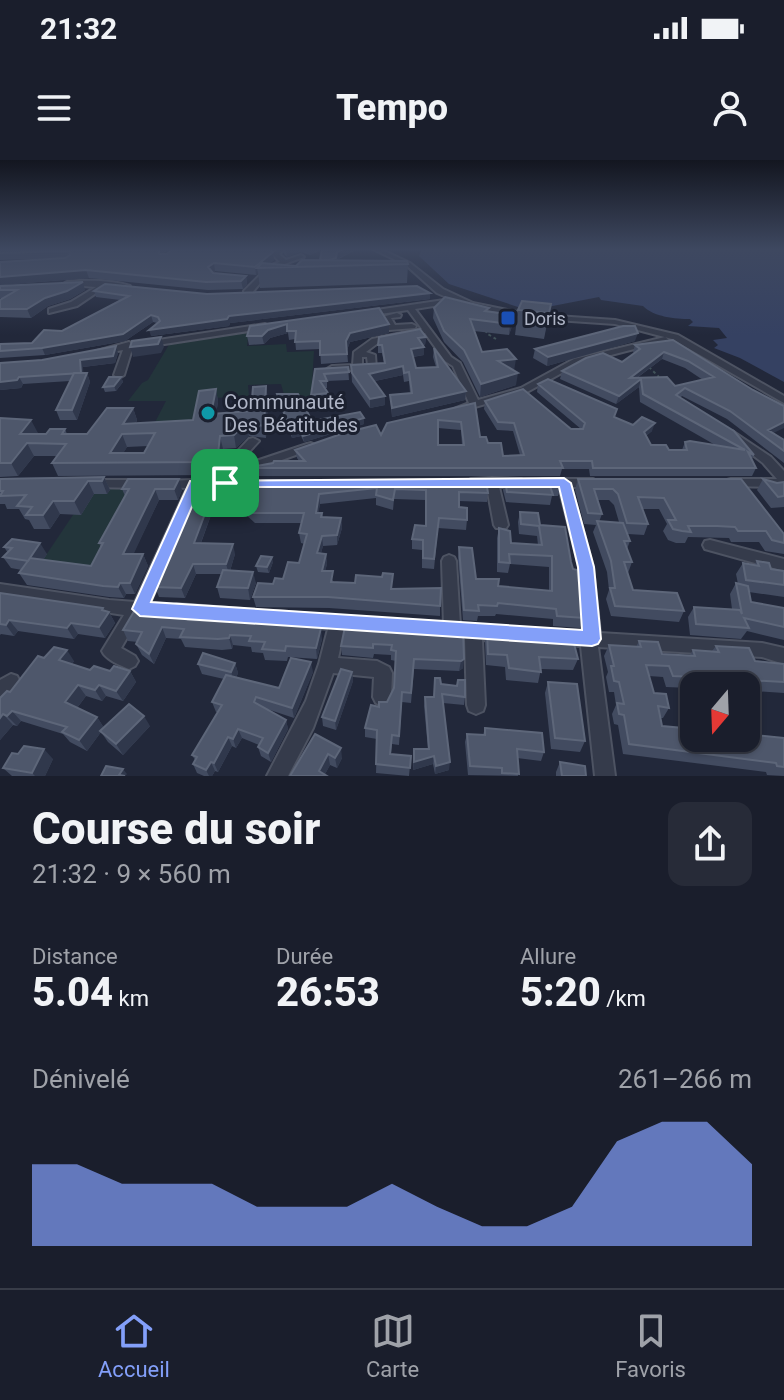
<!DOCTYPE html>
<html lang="fr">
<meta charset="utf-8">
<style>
body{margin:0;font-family:Roboto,sans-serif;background:#272b38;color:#f1f3f6;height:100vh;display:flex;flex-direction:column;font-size:30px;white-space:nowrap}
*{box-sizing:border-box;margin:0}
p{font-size:26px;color:#9fa2a9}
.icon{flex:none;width:44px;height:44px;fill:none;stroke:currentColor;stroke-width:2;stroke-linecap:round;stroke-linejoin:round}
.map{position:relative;height:616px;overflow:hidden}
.details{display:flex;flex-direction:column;background:#1a1e2c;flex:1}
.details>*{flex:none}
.needle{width:52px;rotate:199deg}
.buttons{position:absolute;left:680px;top:512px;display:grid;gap:16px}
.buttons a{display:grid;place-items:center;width:80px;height:80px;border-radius:16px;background:#1a1e2c;box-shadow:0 2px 6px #0004,0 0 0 2px #383c48;font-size:40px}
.pin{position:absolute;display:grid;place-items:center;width:68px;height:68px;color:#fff;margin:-34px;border-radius:16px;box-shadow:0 4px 12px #0006}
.round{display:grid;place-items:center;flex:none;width:84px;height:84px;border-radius:16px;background:#272b38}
.overview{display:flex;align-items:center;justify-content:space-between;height:136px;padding:0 32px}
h1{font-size:44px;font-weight:800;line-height:60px}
.stats{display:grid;grid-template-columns:repeat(3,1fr);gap:12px;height:136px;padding:8px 32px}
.stats div{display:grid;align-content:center}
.stats b{font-size:40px;font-weight:800}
.stats small{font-size:22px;font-weight:400}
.stats p{font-size:22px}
.chart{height:224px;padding:16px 32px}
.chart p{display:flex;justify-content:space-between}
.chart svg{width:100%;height:144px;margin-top:8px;fill:#839ff9;opacity:.7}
.status{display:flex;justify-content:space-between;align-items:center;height:56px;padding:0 40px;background:#1a1e2c;direction:ltr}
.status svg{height:22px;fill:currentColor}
header{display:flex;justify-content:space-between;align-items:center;height:104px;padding:0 32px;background:#1a1e2c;font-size:36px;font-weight:800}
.menu{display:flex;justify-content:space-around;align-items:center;height:112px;border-top:2px solid #383c48;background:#1a1e2c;font-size:22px;color:#9fa2a9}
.menu a{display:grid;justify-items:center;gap:4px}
.menu .current{color:#839ff9}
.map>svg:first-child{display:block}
</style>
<div class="status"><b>21:32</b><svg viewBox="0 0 49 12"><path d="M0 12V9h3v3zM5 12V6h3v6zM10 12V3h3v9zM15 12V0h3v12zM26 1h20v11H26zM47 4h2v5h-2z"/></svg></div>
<header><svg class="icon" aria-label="menu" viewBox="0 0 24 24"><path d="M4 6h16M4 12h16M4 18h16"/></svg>Tempo<svg class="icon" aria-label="person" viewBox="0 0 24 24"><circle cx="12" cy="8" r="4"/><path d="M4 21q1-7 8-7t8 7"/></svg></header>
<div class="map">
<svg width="784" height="616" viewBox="0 0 784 616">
<rect width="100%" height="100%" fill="#22283a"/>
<g fill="#23353b">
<path d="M249,171L247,186L286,184L287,192L314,191L312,224L316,238H285L281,224L248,225L249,236L197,239L191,267L151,270L166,241H128L142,223L148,220L170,183Z"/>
<path d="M110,329H133L100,412L40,404L73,355L94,334H107Z"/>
</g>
<path fill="#354162" d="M416,89H784V222L740,198L714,188L718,185L713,180L727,178L719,168L688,166L693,162L690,159C675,159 654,157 643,146L601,140L599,137L537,149L521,148L449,124L419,96L421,91Z"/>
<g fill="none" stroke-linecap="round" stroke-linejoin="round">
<g stroke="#4d5362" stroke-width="4">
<g id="minor">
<path d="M278,89H285L279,94L286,100L301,95L304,97L273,108L250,135H244V131L269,106L280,102L272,94Z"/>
<path d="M373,89H380L410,103L443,129L473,143L527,154L615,160L678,175L784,236V243L672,179L615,164L527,158L471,147L458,142L415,149L451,197L460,203L478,240L521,228L574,199L665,177L669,180L580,203L527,232L461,251L456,248L469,243L453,206L445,201L425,173L378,183L366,192L375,195L376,209L329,211L327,209L332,206L353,205L354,192L372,179L422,169L408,150L366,156H363V152L451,139L437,133L406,105ZM362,197H367L368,205H362Z"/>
<path d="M67,122C86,120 112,120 130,126L126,128L105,127L77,146L49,153V149L71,142L96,127L69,125L65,123Z"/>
<path d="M397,153L401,155L400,157L391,158L395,165L412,164L416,166L415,168L389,170L382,157Z"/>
<path d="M265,164L269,166L268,168L132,189L124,215L119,218L114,215L123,190L101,194L97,191L129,182L132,184Z"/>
<path d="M732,271L771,297L784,311V327L727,326L725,323L727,320L731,319H777L763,303L728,276L726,274L728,272Z"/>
<path d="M253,278L259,281L247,294L253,302L307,284L311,283L317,286L315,288L243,314L229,326L200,327L150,443L157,445L159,450L157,455L151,457L136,455L138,459L121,488L135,496L138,501L135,506L129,509C120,505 106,500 102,491L124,455L0,436V424L109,440L135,442L187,328L163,327L161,324L163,321L222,319L235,308L243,305L235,294L249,279Z"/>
<path d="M492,318L521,319L527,323L521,327H499L508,365L506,368H496L494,365L487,327H471L465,323L471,319Z"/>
<path d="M543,319H593L599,323L593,327H571L593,407L600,473L762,483L784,488V504L762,497L598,487L615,616H595L581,486L524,482L518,480L516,475L518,470L524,468L583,471L579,407L559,327L539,326L537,323L539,320Z"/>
<path d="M91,320H141L147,324L141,328L87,327L85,324L87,321Z"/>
<path d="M710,380L784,399V411L705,389L703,385L705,381Z"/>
<path d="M449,395L454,397L456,401L460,465L502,467L508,469L510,474L508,479L502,481L482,480L485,545L483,551L476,554L469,551L467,545L465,479L443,476L441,471L444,466L442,401L444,397Z"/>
<path d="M177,444L243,449L249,451L251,456L249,461L243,463L177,458L171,456L169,451L171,446Z"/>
<path d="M277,451L364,459L366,464L364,469L358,471L344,470L338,498L377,501L389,507L392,513L391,537L388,543L382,546L376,543L373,537L374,517L333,513L313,568L288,616H267L306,541L319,504L328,469L271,463L269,458L271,453Z"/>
<path d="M11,514L17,516L20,522L17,528L0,540V520Z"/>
</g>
</g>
<g stroke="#415259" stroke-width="2" stroke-dasharray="3 3" stroke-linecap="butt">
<path d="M487,170L486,173L496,179"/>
<path d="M649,207L659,217"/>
</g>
<use href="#minor" fill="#353b4b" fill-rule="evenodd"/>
</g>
<g fill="#424b60" fill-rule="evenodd">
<path d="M0,89H169L162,94L275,89L272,91L274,100L269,104L296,106L320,100L321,90L310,95L300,92L287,97L284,94L283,89H357L337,100L408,104L407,123L260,128L258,113L256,115L215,111L213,113L246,116L247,124L243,129L208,130L89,118L0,125V102L66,98L0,100Z"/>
<path d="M0,126L85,130L70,139L48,146L31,158L0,157V140L4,138H0Z"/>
<path d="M94,131L207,134L430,139L230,163L229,166L151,176L157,163L153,162L125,181L45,195L0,198V184L32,183L62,171L120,140L96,137Z"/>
<path d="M551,144L544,179L515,175L518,150Z"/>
<path d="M434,148L514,155L512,166L509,175L474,171L482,192L514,211L516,225L480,237L463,202L444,182L433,158Z"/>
<path d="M389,164V173L350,182L347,190L348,202L321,204L320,189L296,190L295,179L289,180L288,173L270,178L264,184L249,185L247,176L250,166Z"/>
<path d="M426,177L425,185H423L424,195L413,197L416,208L436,207L433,197L434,188L466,231L465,240L392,257L390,235L410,233L409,221L404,222L403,215L375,221L385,245L370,248L352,222L351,205L384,203L382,193H378V185Z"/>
<path d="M673,180L773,273L784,280V303L727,259L682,236L680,238L754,295L752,299L756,308L752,316H590L589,309H562L560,316H246L245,308L299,301L297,298L295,290L381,275L475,243L480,277L503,296L520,295L513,271L497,270L484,249L485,241L571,269H581L537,232L538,224L633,265L652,271L646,276L651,285L669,290H682L685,282L717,286L640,242L639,227L616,244L560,219L562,211L622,202L634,193L633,192L635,185ZM662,199L685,208L703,220L675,226L637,218ZM438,268L461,270L462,285H438Z"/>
<path d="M635,181L547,206L533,198L535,189Z"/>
<path d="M118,193L115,203L83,207V213H87L90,222L77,260H60L56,250L70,221L23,224L21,228L0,230V203Z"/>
<path d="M348,207L349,220L327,221V228H325L328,233L329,241L311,242V235L315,209Z"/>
<path d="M121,217L123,222L116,231L105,232L103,227Z"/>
<path d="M216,229L218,242L216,254L251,251L268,238L266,278L249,276L236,288L223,289L221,307H214L211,315L58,316L52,303L56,296H34L18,316L0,317V258L38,273L37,274H46L65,269L67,274H87L133,248L137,260L136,263L193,260ZM148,286L144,293H123L127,287Z"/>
<path d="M277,234L312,261L364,258V264L304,282L301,276L292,278L278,240Z"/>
<path d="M104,317L110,330L107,334H94L81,355L60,354L50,369H34L29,360L25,359L19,349H7L5,344H0V318Z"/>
<path d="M128,319L182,330L178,340H159L133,394H143L148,406L135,434H126L124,438L109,437L27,425L19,413L22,410L11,408L3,397L8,393L4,387L47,394L43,400L91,406L101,388L99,383L125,336L122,329Z"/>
<path d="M578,319H741L784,374V394L765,391L759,382H731L729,378L688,377L685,383H676L668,380L663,371L667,364L659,349H642L648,364L644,375L628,374L630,381L627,389L632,402L628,413L633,430L684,451L679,462L611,456L606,439L609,430L607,412L593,372L596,365L584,364L575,330ZM598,340H609L614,345L619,362H599L602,354Z"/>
<path d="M763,319L777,323L784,322V347L771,348L757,330Z"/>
<path d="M207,320L488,333L487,342L459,341V347L467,360L466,370L438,368L434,409L422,408V390L412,389V379L425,366V340L394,339L393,350L376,345V338L320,344L318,353H322L323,357L341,358L342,368L337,385L323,386L321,393L326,394L327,404L325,411L334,422L392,429L440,446V456L329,448L256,447L253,437L283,419L299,403L305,384L301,383L299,373L302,363H255L234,344H215L201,383L235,394L230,411L256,423L250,440L220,438L217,427L221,414H196L185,438L159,437L155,427L171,397L168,390L177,382L201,334Z"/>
<path d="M505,320L561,326L558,336H552L550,345L506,342L503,330Z"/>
<path d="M520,352L540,365L571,402L584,458L580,468L553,466V459L496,454L495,456H478L477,461L463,460L458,397L459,387L476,419L498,426L549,431V407L510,404L508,413L497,412V378L499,368L511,383L538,385L537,376L519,374L518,362Z"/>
<path d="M757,401L771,409L784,411V437L749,432L751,442L784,448V480L747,471L741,479L690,475L688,457L694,447L732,449L730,434L736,423L738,424L736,414L743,403L754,405Z"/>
<path d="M273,402L269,413L258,412L256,406Z"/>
<path d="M0,433L109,452L115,463L105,478L78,474L74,479L18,471L14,476L1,474L0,475Z"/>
<path d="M194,460L294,466L322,479L317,499L288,497L287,501L265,500L263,493L252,492L251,487L233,485L232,489L222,490L185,487L181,479L166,478L154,504L142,495L136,484L138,482L128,481L123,470Z"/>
<path d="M463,470V508L459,511L414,509L411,543L402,542L399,585L392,584L391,594L411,596L409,616L376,613L377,579L365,577V568L379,547L387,542L394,528L396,501L391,500V495L374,494L373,498L342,495L341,486Z"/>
<path d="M487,471L540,480L578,499L573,510L541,509L538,523L506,520L505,507L486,505L485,482Z"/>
<path d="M639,481L662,494L690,495L693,490L712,491L716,486L755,501L784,504V533L753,531L759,545L751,555L746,554V526H694V540L690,528L666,527L663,517L649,516L654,533L669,548L663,558H661L662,566L784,578V616L767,615L766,612L623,594L618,565L614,564L612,554L616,545L614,532H609L606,517L608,512L604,496L609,485L636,487Z"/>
<path d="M44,498L74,501L72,504L90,510L130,511L136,522L123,541L106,536L102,541L86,536L77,548L97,557L104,568L150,566L123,595L108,582L101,572L87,591L70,582L63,574L21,561L17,566L13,565L0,580V538L10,532Z"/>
<path d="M235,503L238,513L236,518L279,528L313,512L294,558L267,549L286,560L288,569L271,602L261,596L258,587L259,585L242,578L236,588L232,586L218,612L215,611L212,616H204L197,613L193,604L195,600L192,595L218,552H216L212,542L224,519L202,514L198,504Z"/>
<path d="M352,512L353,521L336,570L323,566L322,557Z"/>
<path d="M548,522L585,581L580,592L551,589L545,533Z"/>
<path d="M441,524L465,537L464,545L443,543L449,610L435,614L433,604L413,610L414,589H428L424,546L425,537H434Z"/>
<path d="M485,568L544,592L541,601L517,598L518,616L468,615L465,582L467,574L483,575Z"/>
<path d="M315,574L342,598L337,608L330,605L325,614L290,616Z"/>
<path d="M53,599L45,616H12L3,608Z"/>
<path d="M560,602L586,616H556V612Z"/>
</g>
<g fill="#30384c">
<path d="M159,89H169L161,95L159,94Z"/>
<path d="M286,89H300V92L287,97Z"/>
<path d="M309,89H323L310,95Z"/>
<path d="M343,89H357L337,99L336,106L320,103Z"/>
<path d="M273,92L274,100L264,108H257L258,113L256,115L255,107Z"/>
<path d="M214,103L215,111L209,115L208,107Z"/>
<path d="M86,110L89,118L0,125V117Z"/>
<path d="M246,116L247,124L243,129L241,121Z"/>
<path d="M83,122L85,130L70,139L48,146L31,158L27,149L45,138Z"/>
<path d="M430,133V139L230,163L229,166L151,176L149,170L229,156Z"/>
<path d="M151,155L153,162L125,181L45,195L42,188Z"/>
<path d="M514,155L512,166L509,175L510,164Z"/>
<path d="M287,164L288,173L270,178L264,184L262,176L268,170Z"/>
<path d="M389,164V173L350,182L347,190L346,181L350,173Z"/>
<path d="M638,173L635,181L547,206L548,197Z"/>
<path d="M161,177L164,187L161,193L133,197L130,187Z"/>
<path d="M426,177L425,185L418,186V178Z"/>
<path d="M116,186L118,193L115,203L83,207L84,220L81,213L80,200Z"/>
<path d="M424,187V195L410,197L411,189Z"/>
<path d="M664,192L662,199L627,225L630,218Z"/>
<path d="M516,199L514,211L498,201Z"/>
<path d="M403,206V215L370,222L369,214Z"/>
<path d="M87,213L90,222L77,260L72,250Z"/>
<path d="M518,213L516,225L480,237L481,224Z"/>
<path d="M19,217L23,224L21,228L0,230V222Z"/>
<path d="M121,217L123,222L116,231L114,226Z"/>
<path d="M641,219L639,227L616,244L619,236Z"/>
<path d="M266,226L268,238L266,278L264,266Z"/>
<path d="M216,229L218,242L214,267L211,254Z"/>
<path d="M466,231L465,240L392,257V248Z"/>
<path d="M385,236V245L370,248V239Z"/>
<path d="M133,248L137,260L129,274L123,264Z"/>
<path d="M364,258V264L304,282L303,276Z"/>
<path d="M31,260L38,273L28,285L34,296L18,316L11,303L20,274Z"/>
<path d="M784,262V268L765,277L768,270Z"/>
<path d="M246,263L249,276L236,288L234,275Z"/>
<path d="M655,263L652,271L641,280L644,272Z"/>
<path d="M300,269L301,276L292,278L291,271Z"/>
<path d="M122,274L127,287L118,302L110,293Z"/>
<path d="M220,276L223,289L221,307L218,294Z"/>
<path d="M211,294L214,307L211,315L207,302Z"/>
<path d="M104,317L110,330L107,334L102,321Z"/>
<path d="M179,319L182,330L178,340L174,329Z"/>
<path d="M88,321L94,334L81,355L74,341Z"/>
<path d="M155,329L159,340L128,406L123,394Z"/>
<path d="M319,334L320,344L317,363L316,353Z"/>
<path d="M212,335L215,344L197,393L194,383Z"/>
<path d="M53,341L60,354L50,369L43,355Z"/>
<path d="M341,358L342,368L337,385V375Z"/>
<path d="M322,376L323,386L318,403L317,393Z"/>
<path d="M40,383L47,394L35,413L28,402Z"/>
<path d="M233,384L235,394L229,414L226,404Z"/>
<path d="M143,394L148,406L135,434L130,423Z"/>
<path d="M326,394L327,404L323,421L322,411Z"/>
<path d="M272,397L273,402L269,413L267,407Z"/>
<path d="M193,404L196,414L185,438L181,428Z"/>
<path d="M253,412L256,423L250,440L248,428Z"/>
<path d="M120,423L126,434L124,438L118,427Z"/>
<path d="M103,448L107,454L109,452L115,463L105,478L99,467L102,450Z"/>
<path d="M9,460L18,471L14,476L6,465Z"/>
<path d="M71,463L78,474L74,479L67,468Z"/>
<path d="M162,467L166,478L154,504L149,494Z"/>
<path d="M321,468L322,479L317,499L316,488Z"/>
<path d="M230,475L233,485L232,489L229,478Z"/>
<path d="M67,490L74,501L67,511L59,500Z"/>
<path d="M464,499L463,508L459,511L461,501Z"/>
<path d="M311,502L313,512L294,558L292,548Z"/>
<path d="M235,503L238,513L234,522L231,512Z"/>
<path d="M130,511L136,522L123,541L116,531Z"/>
<path d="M352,512L353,521L336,570L335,561Z"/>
<path d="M78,525L86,536L73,553L65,542Z"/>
<path d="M99,525L106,536L102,541L95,530Z"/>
<path d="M12,551L21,561L17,566L7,556Z"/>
<path d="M3,554L13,565L0,580V558Z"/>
<path d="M144,556L150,566L123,595L116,584Z"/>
<path d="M97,557L104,568L87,591L79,580Z"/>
<path d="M286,560L288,569L271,602L268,593Z"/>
<path d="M238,569L242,578L236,588L233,579Z"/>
<path d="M228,577L232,586L218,612L214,603Z"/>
<path d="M341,588L342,598L337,608L335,598Z"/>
<path d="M44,589L53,599L45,616H35L32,613Z"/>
<path d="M328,594L330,605L324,616L319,611Z"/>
<path d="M434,596L433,604L413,610L414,602Z"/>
<path d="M211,602L215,611L212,616H209L206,610Z"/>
<path d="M450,602L449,610L435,614L436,606Z"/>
<path d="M123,609L127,614L125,616L119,615Z"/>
</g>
<g fill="#4e576b" stroke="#5d6679" stroke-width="2" fill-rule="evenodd">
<path d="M0,89H159V94H167L173,89H270L273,92L255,107L214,103L208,107L213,113L246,116L241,121L206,122L86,110L0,117V102L65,98L70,95L69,91L0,93Z"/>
<path d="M322,89H343L337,92L336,98L330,100H320Z"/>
<path d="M302,100L407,101L408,104L257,108L262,103L296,106Z"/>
<path d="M83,122L67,131L45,138L27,149H0V140L17,130H0V126Z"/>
<path d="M105,124L207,134L417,126L430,133L229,156L227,159L149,170L160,161L158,157L151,155L123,174L42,188L0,191V184L32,183L44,170L62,171L129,136L94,131Z"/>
<path d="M445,137L489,148L485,151L514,155L510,164L470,159L482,192L507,189L516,199L498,201L518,213L481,224L464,190L444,171L434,148Z"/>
<path d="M522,141L551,144L549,153L518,150Z"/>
<path d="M379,148L389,164L350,173L346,181L347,194L320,195V181L295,182L296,171H287V164L268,170L262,176H247L250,166Z"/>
<path d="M623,166H635L638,173L548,197L535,189Z"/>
<path d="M420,169L426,177L418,178L424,187L411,189L416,208L438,207L434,188L466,231L392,248L390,235L412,233L409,212L404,213L403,206L369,214L385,236L370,239L352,213L351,205L385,203L382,185H378L379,177Z"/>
<path d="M161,177L158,184L130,187L132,181Z"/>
<path d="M673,180L753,230L784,246V262L768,270L784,280V291L730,251L685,228L676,235L734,271L754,295L748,292L756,308H593L592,301H560L563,308H245L273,303L274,301H305L295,290L344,273L376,265L381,275L387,263L475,243L480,277H486L488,283H501L503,296L524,295L514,263L498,262L485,241L523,229L571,269H583L585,263L538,224L548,219L617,249L614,257L633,265L642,257L655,263L644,272L651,285H666L669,290H687L685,282L690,281L745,290L643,234L641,219L619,236L562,211L586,198L603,193L622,202L640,189L635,185ZM664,192L688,201L714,217L675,226L667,217L630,218ZM438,260L461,262L464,285H438Z"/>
<path d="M116,186L113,196L80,200L81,213L19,217L17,220L0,222V203L42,200Z"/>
<path d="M348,207L349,212L324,214L327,221H320L328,233L311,235L315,209Z"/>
<path d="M74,213H87L72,250H56Z"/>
<path d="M109,217H121L114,226L103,227Z"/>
<path d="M266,226L264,266L246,263L234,275L220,276L218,294H211L207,302L52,303L66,284L27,283L11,303H0V258L31,260L20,274H46L50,269H65L62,274H87L107,248H133L123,264L193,260L199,231L216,229L211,254L251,251L253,227ZM155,273L144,293H110L122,274Z"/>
<path d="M277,234H298L312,261L360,252L364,258L303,276L300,269L291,271Z"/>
<path d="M104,317L102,321H88L74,341H53L43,355H26L32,347L17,346L26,335L0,336L3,331H0V319Z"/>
<path d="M128,319H179L174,329H155L123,394H143L130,423H120L118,427L103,426L19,413L30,398L91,406L103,383H99L129,329H122Z"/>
<path d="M578,319H741L784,374V383L772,380L766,371H738L735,367L717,366H688L691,372L682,371L673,369L668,360H676L664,338L638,337L648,364L627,363L618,334L613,329H594L602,354L588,353Z"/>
<path d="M763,319L777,323L784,322V336L778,337Z"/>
<path d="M207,320H486L488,333L459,332V347L467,348V360L439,358L434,399L423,398V380L412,379L415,365L426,366V330L395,329L393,340L376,335L377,328L319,334L316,353H322L321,357L341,358L337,375L322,376L317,393L326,394L322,411H333L331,422L355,423L356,415L382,417L383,413L393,414L391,429L441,428L440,446L328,437H253L258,423L273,424L275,418L283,419L288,402L299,403L307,374L299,373L304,353H253L231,334L212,335L194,383L233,384L226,404H193L181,428L155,427L174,391L168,390L172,381L177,382L197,334H201Z"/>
<path d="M505,320H559L561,326H550L553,335L507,332Z"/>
<path d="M520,352L538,353L540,365L565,367L571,402L573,409L577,410L584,458L557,456L556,449L498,443L497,446L478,445L479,451L464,450L459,387L472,388L476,419H499L498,426L552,431V396L509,394L510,403L499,402V368L510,371L511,383L542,385L539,366L521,364Z"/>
<path d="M597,361L623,363L630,381H624L632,402H624L633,430L677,433L684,451L615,446L610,428H615L611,401Z"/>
<path d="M12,379L40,383L28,401L3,397L12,388L4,387Z"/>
<path d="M261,396L272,397L267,407L256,406Z"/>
<path d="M757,401L769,403L771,409L784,411V425L746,420L743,403L759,406Z"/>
<path d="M223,410L253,412L248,428L217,427Z"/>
<path d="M736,423L748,426L751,442L784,448V467L744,458L749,468L696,464L694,447L740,450L742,454Z"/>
<path d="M0,433L103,448L102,450L109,452L99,467L71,463L67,468L9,460L6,465L0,464Z"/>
<path d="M136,448L191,452L188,460L226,462L229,454L293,458L291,466L321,468L316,488L286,486L285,491L262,489L265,482L249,481L251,476L230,475L229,478L218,479L180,477L184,469L162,467L149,494L136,484L142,472L123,470Z"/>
<path d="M346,462L463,470L464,499L461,501L414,499L411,533L402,532L399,576L392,575L390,594L411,596L410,608L376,604L377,570L365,568L371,545L379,547V542H387L394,528L396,491L391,490L392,485L373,484V488L341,486Z"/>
<path d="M487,471L539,474L540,480H573L578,499L539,497L541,512L509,508L507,495L488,494Z"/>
<path d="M639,481L658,482L662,494L695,496L693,490L719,492L716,486L749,488L755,501L784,504V522L748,520L759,545L746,543V526H734L732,522L708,520L710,526H700L696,517L673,516L669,506L646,505L654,533L666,534L669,548L658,546L662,566L694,569V578H746V574L784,578V607L777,606L776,603L629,584L624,555L619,554L617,543L624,544L619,522L614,521L611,506H614L609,485L641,487Z"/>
<path d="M54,487L67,490L59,500L90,510L94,506L110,511L114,506L130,511L116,531L99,525L95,530L78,525L65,542L97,557L79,580L62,572L67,567L12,551L7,556L3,554L0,558V538L7,531L10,532L38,496L44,498Z"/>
<path d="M203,493L235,503L231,512L198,504Z"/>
<path d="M291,498L311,502L292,548L256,537L254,542L286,560L268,593L258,587L263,578L238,569L233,579L228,577L214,603L211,602L206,610L193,604L197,597L192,595L222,545L212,542L226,515L279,528Z"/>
<path d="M341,509L352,512L335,561L322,557Z"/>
<path d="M435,518H440L441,524L457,526L458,520H465V537L442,534L450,602L436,606L434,596L414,602V589H429L425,537H434Z"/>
<path d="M548,522L577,524L585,581L555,578Z"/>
<path d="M129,544L144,556L116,584L100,571Z"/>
<path d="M485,568L542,573L544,592L517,589L519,614L502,613V608L470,606L467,574L485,575Z"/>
<path d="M315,574L341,588L335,598L328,594L319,611L327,616H290Z"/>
<path d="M24,586L44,589L32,613L3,608L12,593L18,594Z"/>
<path d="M560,602L585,606L586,616H562Z"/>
<path d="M106,606L123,609L119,615L125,616H101Z"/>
</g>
<linearGradient id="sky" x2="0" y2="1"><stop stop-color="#131620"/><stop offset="0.51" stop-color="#3e4860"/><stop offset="1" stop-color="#3e4860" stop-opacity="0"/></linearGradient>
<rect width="784" height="175" fill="url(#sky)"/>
<path fill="#839ff9" stroke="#fff" stroke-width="2" fill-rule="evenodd" d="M564,318L571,323L594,407L601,479L598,484L592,486L140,456L132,449L190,321ZM225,327H559L578,407L582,470L151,442L200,328Z"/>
<rect fill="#1a4fb4" stroke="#1b202f" stroke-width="3" x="500" y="150" width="16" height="16" rx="4"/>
<circle fill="#0f9aa8" stroke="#1b202f" stroke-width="3" cx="208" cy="253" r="8"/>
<g text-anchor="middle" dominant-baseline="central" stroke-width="6" stroke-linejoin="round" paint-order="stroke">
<g font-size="18" fill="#b0b6c7" stroke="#1b202f" text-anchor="start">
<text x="524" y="158">Doris</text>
</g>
<g font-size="20" fill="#b0b6c7" stroke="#1b202f" text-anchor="start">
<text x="224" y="242">Communauté<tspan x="224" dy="23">Des Béatitudes</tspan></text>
</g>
</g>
</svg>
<div class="buttons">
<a><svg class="needle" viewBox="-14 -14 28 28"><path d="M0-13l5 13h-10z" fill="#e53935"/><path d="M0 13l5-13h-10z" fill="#9fa2a9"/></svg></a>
</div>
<div class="pin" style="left:225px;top:323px;background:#1e9e55"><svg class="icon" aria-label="arrive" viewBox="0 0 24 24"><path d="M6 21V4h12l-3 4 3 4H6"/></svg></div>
</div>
<section class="details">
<div class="overview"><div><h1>Course du soir</h1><p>21:32 · 9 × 560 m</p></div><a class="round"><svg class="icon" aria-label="share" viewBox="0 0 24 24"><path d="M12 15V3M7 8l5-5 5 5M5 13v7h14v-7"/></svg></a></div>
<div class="stats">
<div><p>Distance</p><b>5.04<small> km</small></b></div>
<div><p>Durée</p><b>26:53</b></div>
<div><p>Allure</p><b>5:20<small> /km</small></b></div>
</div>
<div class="chart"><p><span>Dénivelé</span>261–266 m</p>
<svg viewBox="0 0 160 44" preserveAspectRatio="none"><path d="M0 44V19L10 19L20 25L30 25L40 25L50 32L60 32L70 32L80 25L90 32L100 38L110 38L120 32L130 12L140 6L150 6L160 19V44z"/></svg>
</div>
</section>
<nav class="menu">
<a class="current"><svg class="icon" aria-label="home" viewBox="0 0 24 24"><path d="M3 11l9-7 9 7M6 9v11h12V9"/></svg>Accueil</a>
<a><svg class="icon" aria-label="map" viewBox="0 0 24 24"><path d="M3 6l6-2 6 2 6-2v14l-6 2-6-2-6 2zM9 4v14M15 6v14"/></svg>Carte</a>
<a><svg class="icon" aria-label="saved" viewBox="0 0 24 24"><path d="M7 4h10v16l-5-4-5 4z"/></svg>Favoris</a>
</nav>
